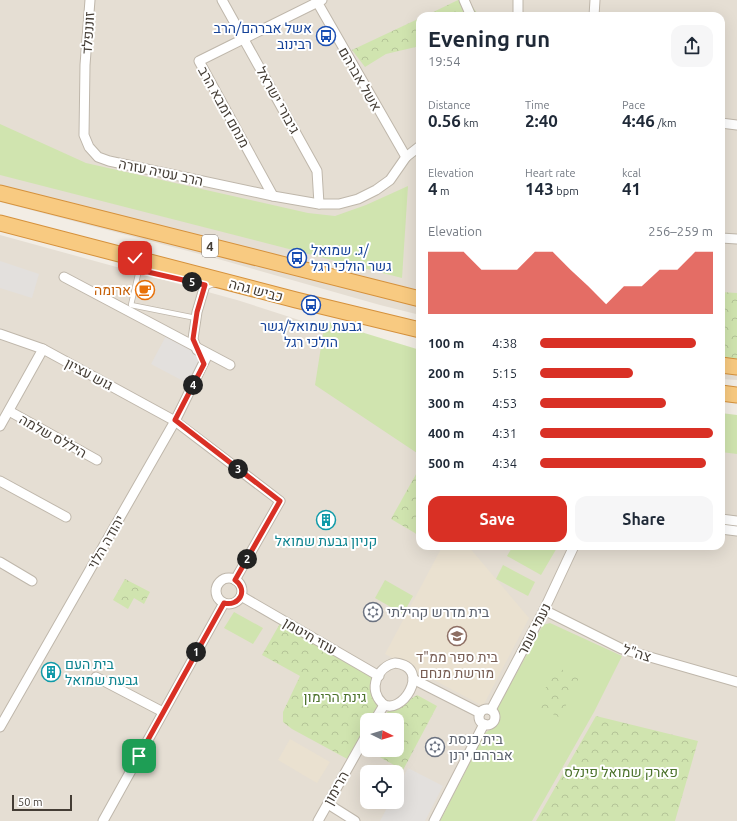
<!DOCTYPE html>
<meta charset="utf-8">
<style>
body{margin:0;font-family:Ubuntu,Heebo,sans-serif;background:#f6f6f7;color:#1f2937;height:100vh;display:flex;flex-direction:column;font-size:15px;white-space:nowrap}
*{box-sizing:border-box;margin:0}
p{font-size:13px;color:#747a83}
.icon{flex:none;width:22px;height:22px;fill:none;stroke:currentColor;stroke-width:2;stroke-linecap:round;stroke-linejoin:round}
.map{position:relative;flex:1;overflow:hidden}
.panel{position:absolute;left:416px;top:12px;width:309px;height:538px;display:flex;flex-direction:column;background:#fff;border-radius:12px;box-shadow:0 4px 16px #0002}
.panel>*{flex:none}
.needle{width:26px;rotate:95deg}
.controls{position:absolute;left:360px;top:713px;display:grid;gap:8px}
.controls a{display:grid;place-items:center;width:44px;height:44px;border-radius:8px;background:#fff;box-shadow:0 4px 16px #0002;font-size:20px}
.scale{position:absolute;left:12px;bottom:10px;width:60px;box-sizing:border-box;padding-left:4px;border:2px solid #443d35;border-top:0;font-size:11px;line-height:14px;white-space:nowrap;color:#443d35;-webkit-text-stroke:3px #fff;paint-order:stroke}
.pin{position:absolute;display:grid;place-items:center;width:34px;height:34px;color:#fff;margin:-17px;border-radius:8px;box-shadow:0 2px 6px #0006}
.km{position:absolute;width:20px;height:20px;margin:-10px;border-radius:50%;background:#222;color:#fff;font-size:11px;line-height:20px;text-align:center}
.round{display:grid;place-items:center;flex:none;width:42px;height:42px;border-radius:12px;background:#f6f6f7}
.summary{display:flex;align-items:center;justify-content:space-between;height:68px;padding:0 12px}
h1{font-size:22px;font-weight:700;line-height:30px}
.figures{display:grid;grid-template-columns:repeat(3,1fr);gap:6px;height:68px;padding:4px 12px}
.figures div{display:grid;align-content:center}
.figures b{font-size:17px;font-weight:700}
.figures small{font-size:11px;font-weight:400}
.figures p{font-size:11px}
.chart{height:112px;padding:8px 12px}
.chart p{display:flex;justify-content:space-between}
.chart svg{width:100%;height:72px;margin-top:4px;fill:#d93025;opacity:.7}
.action{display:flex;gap:8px;margin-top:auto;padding:8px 12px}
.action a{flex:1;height:46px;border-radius:12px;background:#d93025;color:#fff;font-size:16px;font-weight:700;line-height:46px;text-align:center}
.action a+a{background:#f6f6f7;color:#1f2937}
ul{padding:0 12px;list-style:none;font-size:13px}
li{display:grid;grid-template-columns:64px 48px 1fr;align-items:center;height:30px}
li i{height:10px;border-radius:5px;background:#d93025}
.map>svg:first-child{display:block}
</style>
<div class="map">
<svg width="737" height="821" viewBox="0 0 737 821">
<defs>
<pattern id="forest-crowns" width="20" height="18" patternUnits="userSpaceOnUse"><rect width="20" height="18" fill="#d0e4af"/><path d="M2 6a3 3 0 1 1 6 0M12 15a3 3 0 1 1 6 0" fill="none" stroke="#b4c497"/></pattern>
</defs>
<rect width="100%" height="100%" fill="#f2ede5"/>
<g fill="#e5ded3" fill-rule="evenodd">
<path d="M0,0H737V380L721,379V16H420V315L380,305L211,257L0,202Z"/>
<path d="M0,235L237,300L358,339L420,357V546H721V419L737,421V821H0ZM367,720H397V750H367ZM367,772H397V802H367Z"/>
</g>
<g fill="#eae1d0">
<path d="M468,546L529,618L483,706L385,654L442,547Z"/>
<path d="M290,739L330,762L317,783L278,760Z"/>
</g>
<g fill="#d0e4af">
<path d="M0,124L86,163L308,213L335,216L366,205L408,186L402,278L0,175Z"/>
<path d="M325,321L420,350V455L315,385Z"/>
<path d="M721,413L737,415V454L721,452Z"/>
<path d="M513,546H558L541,575L507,556Z"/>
<path d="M503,565L535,582L528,596L496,579Z"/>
<path d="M385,580L413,596L403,614L375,598Z"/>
<path d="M234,612L263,628L253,644L224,628Z"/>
<path d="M550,623L622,656L594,712L532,821H440L485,733L499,723L498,707L543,625Z"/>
</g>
<g fill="url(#forest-crowns)">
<path d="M458,0H468L479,16H425Z"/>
<path d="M420,18V46L386,54L365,67L352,50Z"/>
<path d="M721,292L737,293V359L721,358Z"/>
<path d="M420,467V536L391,519Z"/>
<path d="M125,579L150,592L144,604L134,598L128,609L113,600Z"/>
<path d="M282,620L379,676L374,690L384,705L375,720H367V734L351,761L292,729L283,722V712L300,676L262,655Z"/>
<path d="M555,666L579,678L560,718L538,706Z"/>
<path d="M417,695L437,706L403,770L367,750H397V720H383L389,709L400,706Z"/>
<path d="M596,716L698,741L675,821H536Z"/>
</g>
<g fill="#e3e0dd">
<path d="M0,261L39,274L32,298L0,288Z"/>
<path d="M167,334L203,354L187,383L151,364Z"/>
<path d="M408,768L443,786L425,821H380L390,802H397V789Z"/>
</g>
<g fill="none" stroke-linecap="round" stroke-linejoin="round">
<g stroke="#bfb7ab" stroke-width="6">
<g id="service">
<path d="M138,267L139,270L205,285"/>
<path d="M139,270L131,305L196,318"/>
</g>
</g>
<g stroke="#bfb7ab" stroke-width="11">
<g id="minor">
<path d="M90,0L85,65L84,135L89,147L98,157L109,161L273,196L319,204H339L358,199L376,190L390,180L406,157L420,146"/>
<path d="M222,0L317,171L319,204"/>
<path d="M316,0L406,157"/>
<path d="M464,0L471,16"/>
<path d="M518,16V0"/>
<path d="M594,16L595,0"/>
<path d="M721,123L737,125"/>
<path d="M273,196L199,61L322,0"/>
<path d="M721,238L737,239"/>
<path d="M64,277L230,365"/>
<path d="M0,334L43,349L175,421L280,501L235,580"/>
<path d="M197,350L193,339L197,312L205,285L212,282H217"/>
<path d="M9,411L97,460"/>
<path d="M0,426L43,349"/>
<path d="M0,481L66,517"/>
<path d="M721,519L737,521"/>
<path d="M721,529L737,531"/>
<path d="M0,562L32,581"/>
<circle cx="229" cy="591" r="13"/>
<path d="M241,596L379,676"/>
<path d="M544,610L622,649L737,682"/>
<path d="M395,663C434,667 400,719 382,703C368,689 377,667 395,663Z"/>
<path d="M96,677L163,712"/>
<path d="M413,679L480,713"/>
<circle cx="487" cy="717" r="8"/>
<path d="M491,710L544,610L574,546"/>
<path d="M375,720L384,705"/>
<path d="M0,727L175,421L208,354"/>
<path d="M328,804L355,821"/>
<path d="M103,821L224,603"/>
<path d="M318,821L367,734"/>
<path d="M434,821L484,724"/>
</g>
</g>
<g stroke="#d5913c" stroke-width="17">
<g id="trunk">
<path d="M0,193L420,299"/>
<path d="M0,223L296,300L420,330"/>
<path d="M721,365L737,367"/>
<path d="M721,393L737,395"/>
</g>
</g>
<use href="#service" stroke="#fff" stroke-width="4.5"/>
<use href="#minor" stroke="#fff" stroke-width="9"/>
<use href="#trunk" stroke="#f8ca81" stroke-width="15"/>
</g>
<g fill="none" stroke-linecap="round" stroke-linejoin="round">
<g stroke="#fff" stroke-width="8">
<path id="route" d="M135,258L139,270L205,285L197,312L193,339L204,364L175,420L280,501L235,580C249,590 239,607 224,603L139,756"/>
</g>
<use href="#route" stroke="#d93025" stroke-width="5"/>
</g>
<defs>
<g id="bus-ring" transform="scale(1)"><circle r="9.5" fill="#fff" stroke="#1a4fb4" stroke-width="1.5"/><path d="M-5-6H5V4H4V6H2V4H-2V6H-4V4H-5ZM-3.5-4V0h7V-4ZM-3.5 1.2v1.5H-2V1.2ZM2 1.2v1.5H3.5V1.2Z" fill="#1a4fb4"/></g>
<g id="cafe-ring" transform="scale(1)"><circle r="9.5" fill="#fff" stroke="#e8710a" stroke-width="1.5"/><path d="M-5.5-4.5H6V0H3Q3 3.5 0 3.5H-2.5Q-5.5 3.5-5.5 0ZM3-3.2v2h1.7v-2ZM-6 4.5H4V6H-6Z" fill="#e8710a"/></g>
<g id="building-ring" transform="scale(1)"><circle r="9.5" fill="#fff" stroke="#0f9aa8" stroke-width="1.5"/><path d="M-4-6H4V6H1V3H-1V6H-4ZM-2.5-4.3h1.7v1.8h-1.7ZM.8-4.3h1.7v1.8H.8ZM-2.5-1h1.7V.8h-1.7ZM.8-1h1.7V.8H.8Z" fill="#0f9aa8"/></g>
<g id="synagogue-ring" transform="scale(1)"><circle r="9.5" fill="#fff" stroke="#6b7280" stroke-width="1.5"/><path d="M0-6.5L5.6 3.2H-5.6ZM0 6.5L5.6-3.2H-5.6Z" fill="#6b7280"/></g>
<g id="school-ring" transform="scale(1)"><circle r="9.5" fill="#fff" stroke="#8d6e63" stroke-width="1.5"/><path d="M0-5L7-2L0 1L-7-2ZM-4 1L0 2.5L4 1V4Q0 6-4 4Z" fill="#8d6e63"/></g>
</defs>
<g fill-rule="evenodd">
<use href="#bus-ring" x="326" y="36"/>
<use href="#bus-ring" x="297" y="258"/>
<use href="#cafe-ring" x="145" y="290"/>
<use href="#bus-ring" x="311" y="305"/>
<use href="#building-ring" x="326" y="520"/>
<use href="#synagogue-ring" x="373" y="612"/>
<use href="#school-ring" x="457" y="636"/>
<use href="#building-ring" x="51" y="672"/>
<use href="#synagogue-ring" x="435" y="747"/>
</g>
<g text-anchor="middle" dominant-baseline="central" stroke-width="4" stroke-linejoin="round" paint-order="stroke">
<rect fill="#fff" stroke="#7c7772" stroke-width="1" x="202" y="235" width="16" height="22" rx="3"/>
<g font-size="13" font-weight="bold" fill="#443d35">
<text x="210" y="246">4</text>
</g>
<g font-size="14" fill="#164399" stroke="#fff" text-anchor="end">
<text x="312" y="28">אשל אברהם/הרב<tspan x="312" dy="16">רבינוב</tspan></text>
<text x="311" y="250" text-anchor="start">ג. שמואל/<tspan x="311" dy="16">גשר הולכי רגל</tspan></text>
<text x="311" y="326" text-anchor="middle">גבעת שמואל/גשר<tspan x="311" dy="16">הולכי רגל</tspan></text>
</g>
<g font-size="14" fill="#443d35" stroke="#fff">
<text transform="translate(88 33) rotate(-86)">זוננפלד</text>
<text transform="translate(360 79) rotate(60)">אשל אברהם</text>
<text transform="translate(278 100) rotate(61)">גיבורי ישראל</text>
<text transform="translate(224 107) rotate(61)">מנחם זמבא הרב</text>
<text transform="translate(161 172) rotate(12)">הרב עטיה עזרה</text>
<text transform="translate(256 290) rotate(15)">כביש גהה</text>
<text transform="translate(89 374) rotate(28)">גוש עציון</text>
<text transform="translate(53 436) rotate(29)">היללס שלמה</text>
<text transform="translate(106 542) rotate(-60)">יהודה הלוי</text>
<text transform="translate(534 629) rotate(-63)">נעמי שמר</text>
<text transform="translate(310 636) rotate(30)">עוזי חיטמן</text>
<text transform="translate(637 653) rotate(17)">צה"ל</text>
<text transform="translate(336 788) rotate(-61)">הרימון</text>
</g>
<g font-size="14" fill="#c56008" stroke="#fff" text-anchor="end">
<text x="131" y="290">ארומה</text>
</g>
<g font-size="14" fill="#0d838f" stroke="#fff">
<text x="326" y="541">קניון גבעת שמואל</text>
<text x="65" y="664" text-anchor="start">בית העם<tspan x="65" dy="16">גבעת שמואל</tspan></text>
</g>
<g font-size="14" fill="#5b616d" stroke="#fff" text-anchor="start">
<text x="387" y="612">בית מדרש קהילתי</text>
<text x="449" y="739">בית כנסת<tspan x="449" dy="16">אברהם ירנן</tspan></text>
</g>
<g font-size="14" fill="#785e54" stroke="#fff">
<text x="457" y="657">בית ספר ממ"ד<tspan x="457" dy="16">מורשת מנחם</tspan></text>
</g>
<g font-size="14" fill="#4c722c" stroke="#fff">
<text x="335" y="697">גינת הרימון</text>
<text x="621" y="772">פארק שמואל פינלס</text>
</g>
</g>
</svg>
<div class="controls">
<a><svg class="needle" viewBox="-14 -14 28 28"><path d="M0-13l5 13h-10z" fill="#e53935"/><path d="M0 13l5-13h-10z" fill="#747a83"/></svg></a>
<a><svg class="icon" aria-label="locate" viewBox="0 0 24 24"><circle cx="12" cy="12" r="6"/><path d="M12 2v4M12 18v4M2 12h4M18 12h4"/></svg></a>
</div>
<div class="scale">50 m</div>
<div class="pin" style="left:139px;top:756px;background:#1e9e55"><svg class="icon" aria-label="arrive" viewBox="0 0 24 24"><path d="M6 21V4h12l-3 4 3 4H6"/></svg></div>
<div class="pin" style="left:135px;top:258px;background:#d93025"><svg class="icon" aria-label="check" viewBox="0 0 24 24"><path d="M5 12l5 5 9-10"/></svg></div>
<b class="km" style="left:196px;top:652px">1</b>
<b class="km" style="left:247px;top:559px">2</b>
<b class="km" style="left:238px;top:469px">3</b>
<b class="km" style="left:193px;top:385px">4</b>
<b class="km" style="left:192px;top:282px">5</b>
<section class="panel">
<div class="summary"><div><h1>Evening run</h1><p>19:54</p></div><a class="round"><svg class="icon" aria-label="share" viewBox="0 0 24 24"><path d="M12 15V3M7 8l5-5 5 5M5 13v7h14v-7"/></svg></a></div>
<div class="figures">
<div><p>Distance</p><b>0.56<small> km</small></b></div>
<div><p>Time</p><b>2:40</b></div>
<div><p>Pace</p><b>4:46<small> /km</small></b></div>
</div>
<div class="figures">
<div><p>Elevation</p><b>4<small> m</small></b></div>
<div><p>Heart rate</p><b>143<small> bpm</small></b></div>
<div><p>kcal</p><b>41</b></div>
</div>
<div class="chart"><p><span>Elevation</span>256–259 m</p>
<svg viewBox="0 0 160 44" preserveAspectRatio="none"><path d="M0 44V6L10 6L20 6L30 17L40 17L50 17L60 6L70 6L80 17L90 27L100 38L110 27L120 27L130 17L140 17L150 6L160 6V44z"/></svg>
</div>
<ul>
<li><b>100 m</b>4:38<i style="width:90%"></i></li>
<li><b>200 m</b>5:15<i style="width:54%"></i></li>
<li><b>300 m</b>4:53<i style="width:73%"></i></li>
<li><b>400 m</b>4:31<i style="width:100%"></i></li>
<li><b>500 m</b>4:34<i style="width:96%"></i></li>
</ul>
<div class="action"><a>Save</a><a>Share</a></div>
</section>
</div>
